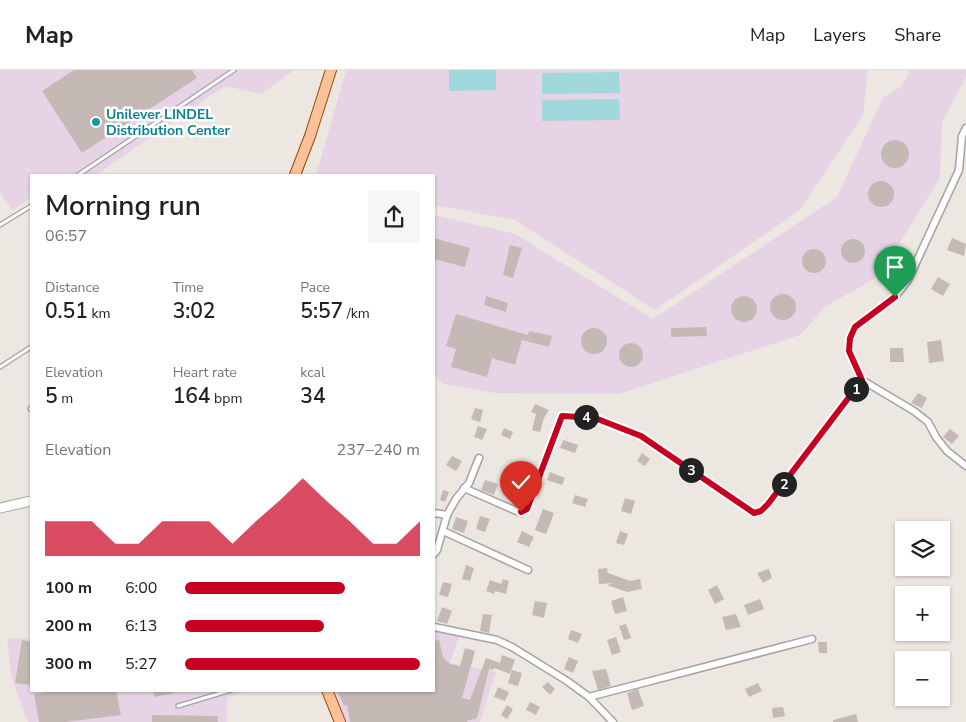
<!DOCTYPE html>
<meta charset="utf-8">
<style>
body{margin:0;font-family:"Nunito Sans",sans-serif;background:#f6f6f6;color:#202124;height:100vh;display:flex;flex-direction:column;font-size:19px;white-space:nowrap}
*{box-sizing:border-box;margin:0}
p{font-size:16px;color:#757577}
.icon{flex:none;width:28px;height:28px;fill:none;stroke:currentColor;stroke-width:2;stroke-linecap:round;stroke-linejoin:round}
.map{position:relative;flex:1;overflow:hidden}
.details{position:absolute;left:30px;top:104px;width:405px;height:518px;display:flex;flex-direction:column;background:#fff;border-radius:0px;box-shadow:0 1px 4px #0004}
.details>*{flex:none}
.controls{position:absolute;left:895px;top:451px;display:grid;gap:10px}
.controls a{display:grid;place-items:center;width:55px;height:55px;border-radius:0px;background:#fff;box-shadow:0 1px 4px #0004;font-size:25px}
.pin{position:absolute;display:grid;place-items:center;width:42px;height:42px;color:#fff;margin:-51px -21px;border-radius:50% 50% 50% 0;rotate:-45deg;box-shadow:0 0 5px #0007}
.pin .icon{rotate:45deg}
.km{position:absolute;width:25px;height:25px;margin:-12px;border-radius:50%;background:#222;color:#fff;font-size:14px;line-height:25px;text-align:center}
.round{display:grid;place-items:center;flex:none;width:52px;height:52px;border-radius:0px;background:#f6f6f6}
.summary{display:flex;align-items:center;justify-content:space-between;height:85px;padding:0 15px}
h1{font-size:28px;font-weight:600;line-height:38px}
.figures{display:grid;grid-template-columns:repeat(3,1fr);gap:8px;height:85px;padding:5px 15px}
.figures div{display:grid;align-content:center}
.figures b{font-size:21px;font-weight:600}
.figures small{font-size:14px;font-weight:400}
.figures p{font-size:14px}
.chart{height:140px;padding:10px 15px}
.chart p{display:flex;justify-content:space-between}
.chart svg{width:100%;height:90px;margin-top:5px;fill:#c8001f;opacity:.7}
ul{padding:0 15px;list-style:none;font-size:16px}
li{display:grid;grid-template-columns:80px 60px 1fr;align-items:center;height:38px}
li i{height:12px;border-radius:6px;background:#c8001f}
header{display:flex;align-items:center;gap:30px;box-sizing:border-box;height:70px;padding:0 25px;background:#fff;border-bottom:1px solid #e0e0e0}
header strong{font-size:24px}
nav{display:flex;gap:28px;margin-inline-start:auto;font-size:18px}
.map>svg:first-child{display:block}
</style>
<header>
<strong>Map</strong>
<nav><a>Map</a><a>Layers</a><a>Share</a></nav>
</header>
<div class="map">
<svg width="966" height="652" viewBox="0 0 966 652">
<rect width="100%" height="100%" fill="#ede7e1"/>
<g fill="#e7d3e6">
<path d="M0,0H294L261,24L225,16L96,105H31V128L12,140L0,122Z"/>
<path d="M346,0H868L863,45L800,140L655,240L515,150L434,135V105H316Z"/>
<path d="M910,0H966V7L942,52L940,108L879,206L825,237L800,265L619,324L495,323L444,314L434,305V145L515,164L653,249L837,127L883,28L902,16Z"/>
<path d="M434,558L459,566L450,593L496,602L480,652H346L333,620H434Z"/>
<path d="M31,568V620H250L227,627V652H28L12,609L7,569Z"/>
</g>
<g fill="#a1d8dc">
<path d="M449,0H496V20L449,21Z"/>
<path d="M619,2L620,23L542,24V3Z"/>
<path d="M619,29L620,50L542,51V30Z"/>
</g>
<g fill="#c5b9b5">
<path d="M74,0H192L197,8L82,83L42,21Z"/>
<circle cx="895" cy="84" r="14"/>
<circle cx="881" cy="124" r="13"/>
<path d="M434,168L470,178L465,197L434,189Z"/>
<path d="M952,168L966,174L964,186L947,180Z"/>
<circle cx="853" cy="181" r="12"/>
<path d="M510,175L522,178L513,208L503,205Z"/>
<circle cx="814" cy="191" r="12"/>
<path d="M938,207L950,214L943,226L931,219Z"/>
<circle cx="783" cy="237" r="13"/>
<path d="M486,226L508,233L506,242L484,235Z"/>
<circle cx="744" cy="239" r="13"/>
<path d="M456,244L528,265L529,261L552,266L549,277L522,270L515,295L492,288L487,307L451,297L456,279L446,276Z"/>
<path d="M706,257L707,266L671,267V258Z"/>
<circle cx="594" cy="271" r="13"/>
<path d="M941,270L944,291L929,293L927,272Z"/>
<circle cx="631" cy="285" r="12"/>
<path d="M890,278H903L904,292H890Z"/>
<path d="M918,323L927,328L922,338L911,333Z"/>
<path d="M535,334L549,340L544,348L540,362L532,360L536,344L531,342Z"/>
<path d="M475,338L483,340L480,352L471,349Z"/>
<path d="M478,356L487,359L482,370L474,367Z"/>
<path d="M504,358L513,362L510,369L501,365Z"/>
<path d="M950,359L959,366L952,374L943,367Z"/>
<path d="M563,370L578,375L575,383L560,378Z"/>
<path d="M642,383L650,389L645,396L637,391Z"/>
<path d="M452,386L462,391L456,401L446,395Z"/>
<path d="M520,393L527,400L520,406L513,399Z"/>
<path d="M550,402L565,408L562,415L547,410Z"/>
<path d="M485,410L498,414L494,425L481,420Z"/>
<path d="M443,420L449,422L445,432L440,430Z"/>
<path d="M575,425L588,429L585,437L572,433Z"/>
<path d="M625,428L635,431L631,444L621,441Z"/>
<path d="M543,439L554,443L546,464L535,460Z"/>
<path d="M480,446L490,449L485,462L476,459Z"/>
<path d="M456,447L468,451L464,463L452,459Z"/>
<path d="M522,461L534,467L529,477L517,472Z"/>
<path d="M620,461L628,464L624,475L616,473Z"/>
<path d="M466,495L474,498L470,511L462,509Z"/>
<path d="M607,498L608,503L630,511L640,509L642,519L627,522L607,515L614,513L599,514L598,499Z"/>
<path d="M769,499L772,508L763,513L757,503Z"/>
<path d="M503,509L509,511L506,524L495,521L494,524L486,521L490,510L501,514Z"/>
<path d="M443,512L452,514L448,527L439,525Z"/>
<path d="M717,515L724,529L715,534L708,520Z"/>
<path d="M623,527L627,541L615,544L611,531Z"/>
<path d="M760,529L764,539L748,545L744,535Z"/>
<path d="M535,531L547,533L544,548L532,545Z"/>
<path d="M442,537L452,541L447,554L437,551Z"/>
<path d="M483,544L492,545L489,563L480,561Z"/>
<path d="M736,544L741,557L726,560L722,547Z"/>
<path d="M626,554L631,568L624,570L619,556Z"/>
<path d="M571,560L582,564L578,573L568,569Z"/>
<path d="M616,567L621,582L612,585L607,570Z"/>
<path d="M22,570L31,572V615L15,613Z"/>
<path d="M439,570L443,587L450,594L460,596L465,578L475,581L462,628L470,630L486,588L500,593L502,585L515,590L510,604L494,598L493,600L489,599L477,648L467,651V652H350L347,635L344,636L337,620H434V571Z"/>
<path d="M818,572H827V583H819Z"/>
<path d="M569,587L578,591L573,603L564,599Z"/>
<path d="M606,599L611,616L598,620L592,601Z"/>
<path d="M512,600L522,603L518,616L508,613Z"/>
<path d="M548,612L555,619L550,625L542,617Z"/>
<path d="M758,613L762,621L749,627L745,619Z"/>
<path d="M498,617L509,622L505,631L494,627Z"/>
<path d="M638,619L644,636L632,640L627,623Z"/>
<path d="M62,620H116L121,645L65,652H39L34,624Z"/>
<path d="M154,620H174V623L154,627Z"/>
<path d="M530,632L540,637L536,645L526,640Z"/>
<path d="M507,635L513,639L507,649L501,645Z"/>
<path d="M783,637L785,646L773,648L772,638Z"/>
<path d="M856,644L858,652H833V650Z"/>
<path d="M152,645L218,646V652H152Z"/>
</g>
<g fill="none" stroke-linecap="round" stroke-linejoin="round">
<g stroke="#a3a3a3" stroke-width="5.5">
<g id="service">
<path d="M78,105L234,0"/>
<path d="M0,155L31,136"/>
<path d="M0,297L31,277"/>
<path d="M30,339L31,338"/>
<path d="M178,636L231,620"/>
</g>
</g>
<g stroke="#a3a3a3" stroke-width="9">
<g id="minor">
<path d="M862,310L914,341L928,352L936,367L947,381L966,396"/>
<path d="M464,418L521,443L527,439L562,346L595,348L641,366L754,443L761,441L768,434L862,310L849,281L850,268L855,257L895,227L908,210L959,100L962,66L966,58"/>
<path d="M434,443L447,445"/>
<path d="M443,461L528,500"/>
<path d="M434,484L437,480L447,445L456,429L469,413L479,388"/>
<path d="M434,557L497,570L512,577L567,611L589,627L613,652"/>
<path d="M589,627L812,569"/>
</g>
</g>
<g stroke="#a3a3a3" stroke-width="11">
<path id="tertiary" d="M0,438L31,431"/>
</g>
<g stroke="#944c00" stroke-width="12">
<g id="primary">
<path d="M295,105L310,66L331,0"/>
<path d="M327,620L340,652"/>
</g>
</g>
<use href="#service" stroke="#fff" stroke-width="3"/>
<use href="#minor" stroke="#fff" stroke-width="6"/>
<use href="#tertiary" stroke="#fff" stroke-width="9"/>
<use href="#primary" stroke="#fcc198" stroke-width="10"/>
</g>
<g fill="none" stroke-linecap="round" stroke-linejoin="round">
<g stroke="#fff" stroke-width="10">
<path id="route" d="M521,442L527,439L562,346L595,348L641,366L754,443L761,441L768,434L862,310L849,281L850,268L855,257L895,227"/>
</g>
<use href="#route" stroke="#c8001f" stroke-width="6"/>
</g>
<circle fill="#0f9aa8" stroke="#fff" stroke-width="2" cx="96" cy="52" r="5"/>
<g text-anchor="middle" dominant-baseline="central" stroke-width="5" stroke-linejoin="round" paint-order="stroke">
<g font-size="14" font-weight="bold" fill="#0d838f" stroke="#fff" text-anchor="start">
<text x="106" y="44">Unilever LINDEL<tspan x="106" dy="16">Distribution Center</tspan></text>
</g>
</g>
</svg>
<div class="controls">
<a><svg class="icon" aria-label="layers" viewBox="0 0 24 24"><path d="M12 4l9 5-9 5-9-5zM3 14l9 5 9-5"/></svg></a>
<a>+</a>
<a>−</a>
</div>
<div class="pin" style="left:895px;top:227px;background:#1e9e55"><svg class="icon" aria-label="arrive" viewBox="0 0 24 24"><path d="M6 21V4h12l-3 4 3 4H6"/></svg></div>
<div class="pin" style="left:521px;top:442px;background:#d93025"><svg class="icon" aria-label="check" viewBox="0 0 24 24"><path d="M5 12l5 5 9-10"/></svg></div>
<b class="km" style="left:856px;top:319px">1</b>
<b class="km" style="left:784px;top:414px">2</b>
<b class="km" style="left:691px;top:400px">3</b>
<b class="km" style="left:586px;top:347px">4</b>
<section class="details">
<div class="summary"><div><h1>Morning run</h1><p>06:57</p></div><a class="round"><svg class="icon" aria-label="share" viewBox="0 0 24 24"><path d="M12 15V3M7 8l5-5 5 5M5 13v7h14v-7"/></svg></a></div>
<div class="figures">
<div><p>Distance</p><b>0.51<small> km</small></b></div>
<div><p>Time</p><b>3:02</b></div>
<div><p>Pace</p><b>5:57<small> /km</small></b></div>
</div>
<div class="figures">
<div><p>Elevation</p><b>5<small> m</small></b></div>
<div><p>Heart rate</p><b>164<small> bpm</small></b></div>
<div><p>kcal</p><b>34</b></div>
</div>
<div class="chart"><p><span>Elevation</span>237–240 m</p>
<svg viewBox="0 0 160 44" preserveAspectRatio="none"><path d="M0 44V27L10 27L20 27L30 38L40 38L50 27L60 27L70 27L80 38L90 27L100 17L110 6L120 17L130 27L140 38L150 38L160 27V44z"/></svg>
</div>
<ul>
<li><b>100 m</b>6:00<i style="width:68%"></i></li>
<li><b>200 m</b>6:13<i style="width:59%"></i></li>
<li><b>300 m</b>5:27<i style="width:100%"></i></li>
</ul>
</section>
</div>
